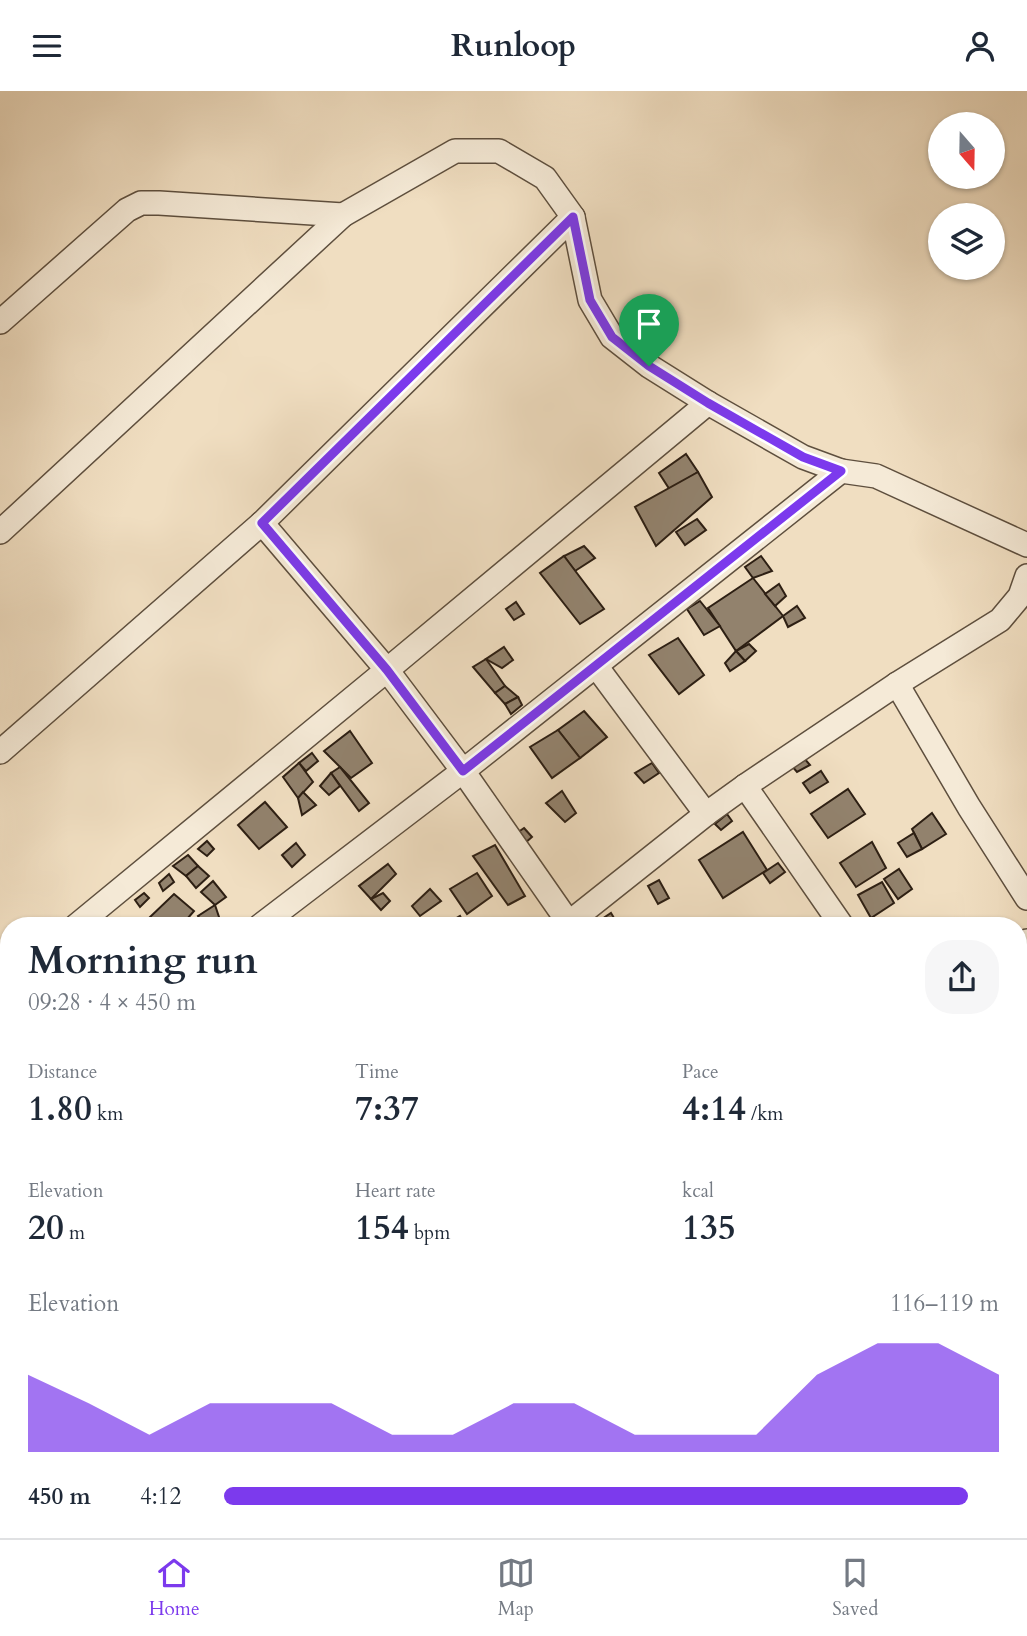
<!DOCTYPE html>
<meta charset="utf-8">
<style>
body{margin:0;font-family:Cardo,serif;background:#f6f6f7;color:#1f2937;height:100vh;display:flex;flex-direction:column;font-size:26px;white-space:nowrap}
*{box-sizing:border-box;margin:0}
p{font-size:23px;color:#747a83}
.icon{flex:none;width:38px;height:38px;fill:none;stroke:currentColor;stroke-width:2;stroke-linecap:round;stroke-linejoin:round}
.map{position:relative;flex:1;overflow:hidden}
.side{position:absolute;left:0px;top:826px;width:1027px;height:621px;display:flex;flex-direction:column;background:#fff;border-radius:28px 28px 0 0;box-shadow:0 2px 5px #0004}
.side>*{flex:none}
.needle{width:46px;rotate:160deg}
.fabs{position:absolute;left:928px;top:21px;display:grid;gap:14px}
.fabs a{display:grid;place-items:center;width:77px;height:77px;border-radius:50%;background:#fff;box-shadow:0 2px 5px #0004;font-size:35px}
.pin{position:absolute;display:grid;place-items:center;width:60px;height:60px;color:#fff;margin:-72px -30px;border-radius:50% 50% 50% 0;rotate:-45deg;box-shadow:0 0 7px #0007}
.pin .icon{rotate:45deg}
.round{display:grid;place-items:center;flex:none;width:74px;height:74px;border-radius:28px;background:#f6f6f7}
.summary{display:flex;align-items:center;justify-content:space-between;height:119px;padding:0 28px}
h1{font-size:38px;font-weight:700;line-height:52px}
.metrics{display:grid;grid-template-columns:repeat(3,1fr);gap:10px;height:119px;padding:7px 28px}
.metrics div{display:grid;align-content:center}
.metrics b{font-size:35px;font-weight:700}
.metrics small{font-size:19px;font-weight:400}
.metrics p{font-size:19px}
.chart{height:196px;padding:14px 28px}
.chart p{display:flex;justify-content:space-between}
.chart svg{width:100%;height:126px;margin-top:7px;fill:#7c3aed;opacity:.7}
ul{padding:0 28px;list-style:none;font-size:23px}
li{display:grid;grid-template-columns:112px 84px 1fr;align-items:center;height:52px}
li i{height:18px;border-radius:9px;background:#7c3aed}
header{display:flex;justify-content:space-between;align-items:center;height:91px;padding:0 28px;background:#fff;font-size:32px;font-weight:700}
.tabs{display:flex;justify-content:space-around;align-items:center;height:98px;border-top:2px solid #e0e1e3;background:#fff;font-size:19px;color:#747a83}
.tabs a{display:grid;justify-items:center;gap:4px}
.tabs .on{color:#7c3aed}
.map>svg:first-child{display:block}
</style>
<header><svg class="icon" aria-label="menu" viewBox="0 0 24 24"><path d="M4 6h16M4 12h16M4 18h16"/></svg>Runloop<svg class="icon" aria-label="person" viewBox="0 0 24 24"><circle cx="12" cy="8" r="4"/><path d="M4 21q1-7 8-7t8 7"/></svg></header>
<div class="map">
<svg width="1027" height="1447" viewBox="0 0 1027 1447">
<rect width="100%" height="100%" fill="#f0dec1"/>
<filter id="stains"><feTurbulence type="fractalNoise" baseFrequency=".00286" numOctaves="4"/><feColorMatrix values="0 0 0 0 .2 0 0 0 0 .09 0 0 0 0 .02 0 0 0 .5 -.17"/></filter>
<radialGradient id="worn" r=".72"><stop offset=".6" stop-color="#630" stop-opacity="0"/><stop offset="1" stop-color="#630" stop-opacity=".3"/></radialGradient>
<g fill="#92826d" stroke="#2d1f13" stroke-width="2">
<path d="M686,363L698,381L670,399L659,382Z"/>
<path d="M698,381L712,406L656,455L635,416Z"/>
<path d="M697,428L706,439L685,454L676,441Z"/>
<path d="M584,455L595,467L575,480L564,465Z"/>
<path d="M564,465L604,518L580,533L540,482Z"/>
<path d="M761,465L772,480L753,487L745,476Z"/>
<path d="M753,487L783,525L736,560L708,517Z"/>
<path d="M779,493L786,505L775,515L765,503Z"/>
<path d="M700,510L720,535L704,544L687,518Z"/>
<path d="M516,511L524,523L514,529L506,518Z"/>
<path d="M797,515L805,527L788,536L783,525Z"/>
<path d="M678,547L704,584L679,603L649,564Z"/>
<path d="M749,553L756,560L745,570L736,560Z"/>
<path d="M504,556L513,569L502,577L486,568Z"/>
<path d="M736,560L745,570L730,580L725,572Z"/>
<path d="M486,568L505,595L495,602L473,576Z"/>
<path d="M505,595L518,606L505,613L495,602Z"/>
<path d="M518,606L522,614L511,623L505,613Z"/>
<path d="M584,620L607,646L580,667L558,639Z"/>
<path d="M558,639L580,667L552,687L530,656Z"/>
<path d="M350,640L372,672L351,687L324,660Z"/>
<path d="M312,662L318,670L306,680L299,672Z"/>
<path d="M803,666L810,674L797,681L791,674Z"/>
<path d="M299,672L313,691L298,707L283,686Z"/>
<path d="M652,672L659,682L644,692L635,682Z"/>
<path d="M340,676L369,712L359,720L331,682Z"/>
<path d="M821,680L828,691L810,702L803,692Z"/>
<path d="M331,682L340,695L329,704L320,695Z"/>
<path d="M848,698L865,723L828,747L811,723Z"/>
<path d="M562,700L576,722L565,731L546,712Z"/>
<path d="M303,701L316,714L302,724L298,707Z"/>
<path d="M265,711L287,736L259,758L238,734Z"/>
<path d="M932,722L946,743L922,758L912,738Z"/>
<path d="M727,723L732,730L721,739L715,733Z"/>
<path d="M524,737L532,746L525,752L517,742Z"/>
<path d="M743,741L767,779L723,807L699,769Z"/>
<path d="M914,742L922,758L907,766L898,752Z"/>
<path d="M207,750L214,758L207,765L198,758Z"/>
<path d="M872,751L886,777L856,796L840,772Z"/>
<path d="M296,752L305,764L292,776L282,764Z"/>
<path d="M495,754L525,805L508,814L473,765Z"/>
<path d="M188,764L198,775L186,785L173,775Z"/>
<path d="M778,772L785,781L770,792L763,782Z"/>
<path d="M388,773L396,783L371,808L359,795Z"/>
<path d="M198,775L209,785L196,797L186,785Z"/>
<path d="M899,778L912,798L898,808L884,788Z"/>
<path d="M477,782L492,805L467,823L450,798Z"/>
<path d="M169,783L174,791L163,800L159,792Z"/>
<path d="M659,789L669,807L658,813L648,795Z"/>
<path d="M213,790L226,806L215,814L201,801Z"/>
<path d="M882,791L894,812L871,827L858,804Z"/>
<path d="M430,798L441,810L420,825L412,815Z"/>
<path d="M144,802L149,807L140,816L135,809Z"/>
<path d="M383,802L390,810L381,819L371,808Z"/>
<path d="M174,803L194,820L181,835H156L148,828Z"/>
<path d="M215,814L220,829L213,835H205L198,825Z"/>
<path d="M611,822L617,832L613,835H598L596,832Z"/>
<path d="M460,825L465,835H443Z"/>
<path d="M1027,871V911L1018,916V876Z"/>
<path d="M1023,919L1027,923V937L1018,942V921Z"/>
<path d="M1027,1038V1069L1018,1058V1044Z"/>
</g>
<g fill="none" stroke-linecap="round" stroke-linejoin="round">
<g stroke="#5e4f3e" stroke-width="26">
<g id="street">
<path d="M0,231L127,119L141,112H159L343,124"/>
<path d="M262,432L387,579L463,680L571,835"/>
<path d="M0,441L343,124L455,60H499L545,87L573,126L590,209L612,246L649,275L708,312L803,366L841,380L876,385L1027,454"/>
<path d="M596,575L706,723"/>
<path d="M897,593L969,716L1027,807"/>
<path d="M0,661L262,432L573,126"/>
<path d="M745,695L842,835"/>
<path d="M76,835L387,579L708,312"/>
<path d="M260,835L463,680L841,380"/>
<path d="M565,835L706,723L745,695L897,593L1000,529L1020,505L1027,485"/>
<path d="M1018,856L1027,850"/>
<path d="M0,897L9,890"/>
<path d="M0,938L9,947"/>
<path d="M1018,1078L1027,1089"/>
<path d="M1018,1148L1027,1143"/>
<path d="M1018,1164L1027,1171"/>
<path d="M1018,1223L1027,1215"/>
<path d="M0,1436L9,1431"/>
<path d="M450,1438L456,1447"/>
<path d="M931,1438L939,1447"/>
<path d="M300,1447L311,1438"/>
<path d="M742,1447L755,1438"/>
</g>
</g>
<use href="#street" stroke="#f5ead7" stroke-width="23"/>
</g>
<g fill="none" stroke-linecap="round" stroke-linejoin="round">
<g stroke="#fff" stroke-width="14">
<path id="route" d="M573,126L590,209L612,246L649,275L708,312L803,366L841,380L463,680L387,579L262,432Z"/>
</g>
<use href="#route" stroke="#7c3aed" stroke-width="9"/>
</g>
<rect width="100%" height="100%" filter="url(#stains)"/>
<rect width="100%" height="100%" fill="url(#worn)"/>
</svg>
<div class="fabs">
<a><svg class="needle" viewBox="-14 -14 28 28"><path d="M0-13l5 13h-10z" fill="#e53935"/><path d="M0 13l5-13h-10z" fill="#747a83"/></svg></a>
<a><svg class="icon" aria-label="layers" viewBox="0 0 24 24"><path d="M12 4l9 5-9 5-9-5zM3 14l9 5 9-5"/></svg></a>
</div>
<div class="pin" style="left:649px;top:275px;background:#1e9e55"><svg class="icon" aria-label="arrive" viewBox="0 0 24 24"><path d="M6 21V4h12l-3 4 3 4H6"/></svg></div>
<section class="side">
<div class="summary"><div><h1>Morning run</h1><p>09:28 · 4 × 450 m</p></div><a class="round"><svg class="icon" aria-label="share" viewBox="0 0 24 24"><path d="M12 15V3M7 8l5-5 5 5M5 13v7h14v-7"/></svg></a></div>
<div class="metrics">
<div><p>Distance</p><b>1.80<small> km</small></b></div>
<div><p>Time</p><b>7:37</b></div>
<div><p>Pace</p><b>4:14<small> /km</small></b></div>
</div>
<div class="metrics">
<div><p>Elevation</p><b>20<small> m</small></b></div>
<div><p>Heart rate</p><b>154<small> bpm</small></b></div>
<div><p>kcal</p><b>135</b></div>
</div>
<div class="chart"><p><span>Elevation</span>116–119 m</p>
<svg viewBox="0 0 160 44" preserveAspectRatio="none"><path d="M0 44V17L10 27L20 38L30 27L40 27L50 27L60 38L70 38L80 27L90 27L100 38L110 38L120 38L130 17L140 6L150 6L160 17V44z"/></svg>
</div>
<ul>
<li><b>450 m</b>4:12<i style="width:96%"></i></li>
</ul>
</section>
</div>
<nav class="tabs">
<a class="on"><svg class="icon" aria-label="home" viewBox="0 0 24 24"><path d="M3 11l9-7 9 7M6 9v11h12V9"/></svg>Home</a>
<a><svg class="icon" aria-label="map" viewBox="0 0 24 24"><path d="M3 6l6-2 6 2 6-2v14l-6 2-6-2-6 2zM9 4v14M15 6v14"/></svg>Map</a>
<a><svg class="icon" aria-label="saved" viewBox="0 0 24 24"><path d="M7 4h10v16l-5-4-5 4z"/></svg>Saved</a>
</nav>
